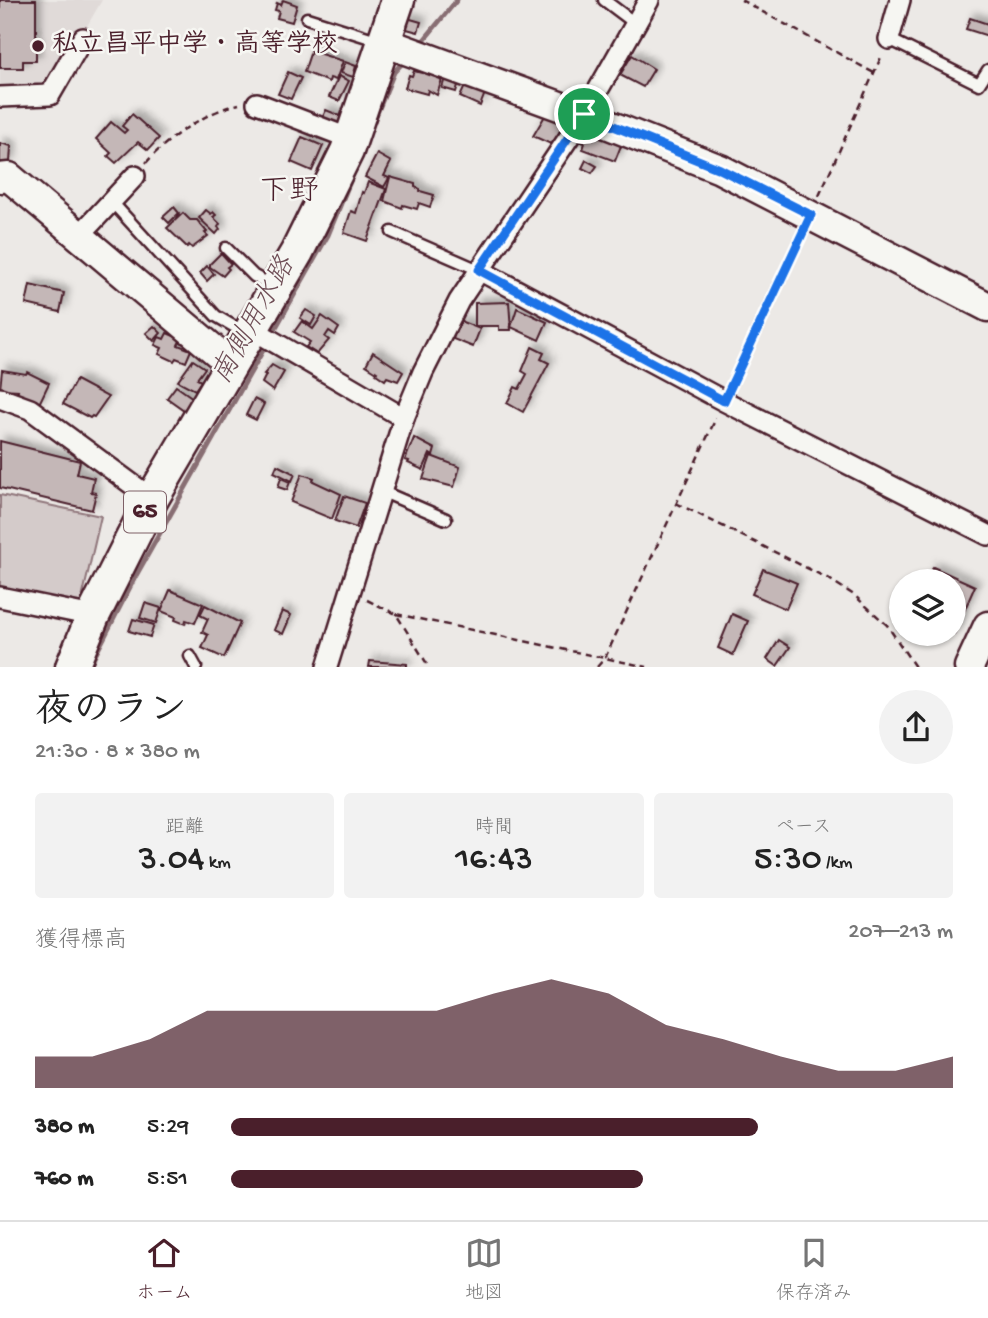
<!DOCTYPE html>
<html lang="ja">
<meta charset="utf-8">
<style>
body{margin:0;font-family:"Gochi Hand","Klee One",sans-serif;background:#f2f2f2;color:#222;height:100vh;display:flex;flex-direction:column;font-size:26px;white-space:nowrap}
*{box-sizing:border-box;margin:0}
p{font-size:23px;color:#767676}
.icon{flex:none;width:38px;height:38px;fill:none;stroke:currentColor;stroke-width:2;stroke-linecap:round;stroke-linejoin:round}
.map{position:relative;height:667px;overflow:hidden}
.drawer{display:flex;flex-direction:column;background:#fff;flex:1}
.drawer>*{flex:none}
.fabs{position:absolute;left:889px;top:569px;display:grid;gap:14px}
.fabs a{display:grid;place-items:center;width:77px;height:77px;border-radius:50%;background:#fff;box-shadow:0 2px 5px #0004;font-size:35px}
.pin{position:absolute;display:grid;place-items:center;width:60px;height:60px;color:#fff;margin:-30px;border:4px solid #fff;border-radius:50%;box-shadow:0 2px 7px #0007}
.round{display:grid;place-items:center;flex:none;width:74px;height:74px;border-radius:37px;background:#f2f2f2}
.head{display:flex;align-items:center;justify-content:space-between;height:119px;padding:0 35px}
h1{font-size:38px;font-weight:600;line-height:52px}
.figures{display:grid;grid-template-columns:repeat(3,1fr);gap:10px;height:119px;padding:7px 35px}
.figures div{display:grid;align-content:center;border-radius:7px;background:#f2f2f2;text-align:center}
.figures b{font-size:35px;font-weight:600}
.figures small{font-size:19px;font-weight:400}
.figures p{font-size:19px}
.chart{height:196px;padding:14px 35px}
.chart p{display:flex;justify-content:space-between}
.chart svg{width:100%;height:126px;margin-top:7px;fill:#4a1f2b;opacity:.7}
ul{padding:0 35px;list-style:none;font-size:23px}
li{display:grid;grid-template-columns:112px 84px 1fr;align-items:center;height:52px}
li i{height:18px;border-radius:9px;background:#4a1f2b}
.dock{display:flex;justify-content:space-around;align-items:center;height:98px;border-top:2px solid #e0e0e0;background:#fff;font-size:19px;color:#767676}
.dock a{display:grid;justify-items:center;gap:4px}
.dock .selected{color:#4a1f2b}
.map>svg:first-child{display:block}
</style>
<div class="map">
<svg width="988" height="667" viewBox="0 0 988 667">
<defs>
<filter id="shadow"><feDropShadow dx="5" dy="-5" stdDeviation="3.5" flood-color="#0004"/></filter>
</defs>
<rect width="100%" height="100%" fill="#ece9e6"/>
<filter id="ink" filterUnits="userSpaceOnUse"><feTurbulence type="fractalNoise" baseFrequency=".0143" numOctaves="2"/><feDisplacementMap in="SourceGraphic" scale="14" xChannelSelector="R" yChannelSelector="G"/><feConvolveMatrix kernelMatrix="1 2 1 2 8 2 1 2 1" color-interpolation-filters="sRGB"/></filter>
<g filter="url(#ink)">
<path fill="#e0dad8" d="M0,0H102L49,92L0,94Z"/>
<path fill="#d4cbca" stroke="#8f757a" stroke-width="2" d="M0,495L101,516L81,603L0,587Z"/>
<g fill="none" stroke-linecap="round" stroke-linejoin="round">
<g stroke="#886e73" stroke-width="5">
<path d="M419,46L457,0"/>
<path d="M373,123L394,72L407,58"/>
<path d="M89,667L134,579L328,235L353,174"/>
</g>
</g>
<g fill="#c4b7b7" stroke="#4a1f2b" stroke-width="2" filter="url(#shadow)">
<path d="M0,0H36V61H23V68H0Z"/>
<path d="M283,0L297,5L292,22L277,18L279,11L275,10L277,3L281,5Z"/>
<path d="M407,18L421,22L418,32L403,28Z"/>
<path d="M970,18L988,24V36L966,29Z"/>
<path d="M311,51L343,61L336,80L330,78L329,82L304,72Z"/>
<path d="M632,55L654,69L643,87L620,75Z"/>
<path d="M345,62L356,66L353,77L341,73Z"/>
<path d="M423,70L443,76L437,95L428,90L427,94L405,88L409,75L412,76L414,71L422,73Z"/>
<path d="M288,72L301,78L291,99L278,94Z"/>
<path d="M339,76L349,81L339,101L329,97Z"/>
<path d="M445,78L459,82L456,92L442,88Z"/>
<path d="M466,84L485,93L480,106L460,97Z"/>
<path d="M326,110L343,117L337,131L320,123Z"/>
<path d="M132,114L159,138L148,150L138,142L116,163L108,156L111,153L96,139L111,122L124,133L127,130L122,126Z"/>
<path d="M546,114L564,123L553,145L533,136Z"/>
<path d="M586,129L622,143L615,161L583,149L585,143L581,142Z"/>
<path d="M302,137L323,146L312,171L291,162Z"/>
<path d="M0,143L11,146L10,163L2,162L0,164Z"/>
<path d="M377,154L391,162L384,176L389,178L384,187L365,177Z"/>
<path d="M586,160L597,166L592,173L582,168Z"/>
<path d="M390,177L415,184V187L420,189V191L434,195L430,207L419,203L417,209L403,205L402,208L384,201Z"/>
<path d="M368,182L386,189L367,241L344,233L351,211L356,213L362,192L364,193Z"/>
<path d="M174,207L179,213L169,223L163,217Z"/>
<path d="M206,210L211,214L213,212L216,215L213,217L220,224L218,227L220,229L216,234L199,218Z"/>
<path d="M183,213L190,220H197L207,232L205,233L208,236L192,248L189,245L187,247L167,228Z"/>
<path d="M221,253L231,264L227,267L229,269L223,276L210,267V264Z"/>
<path d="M207,266L214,274L207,281L200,273Z"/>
<path d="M30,285L64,293L60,312L26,304Z"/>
<path d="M509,302L511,330H499V326H475V303Z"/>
<path d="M517,308L547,322L539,340L511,327Z"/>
<path d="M306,310L316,316L311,325L300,318Z"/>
<path d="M322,316L339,328L335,335L329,331L325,337L329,340L317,354L306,347L310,342L294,332L302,321L313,329Z"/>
<path d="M460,321L480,329L473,347L453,339Z"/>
<path d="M154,326L161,333L154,341L146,333Z"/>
<path d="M167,333L181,339L178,345L191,350L186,362L176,358L174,361L159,354L162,348L155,345L159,337L164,339Z"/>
<path d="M532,347L544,353L541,359L549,363L523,412L507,403L515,387L519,389L527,374L522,371Z"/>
<path d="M373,352L403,372L398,381L387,377L385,380L376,374L377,372L366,365Z"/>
<path d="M193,360L205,368L197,379L201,381L195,390L178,381Z"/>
<path d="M272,365L284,372L273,391L262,383L266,375L264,374Z"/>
<path d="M2,370L26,374L27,372L49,383L39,404L17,394L18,390L0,389Z"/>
<path d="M76,380L108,397L94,417L92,416L90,418L63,404Z"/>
<path d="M176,386L193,398L184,410L167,398Z"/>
<path d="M254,399L264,404L256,420L246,415Z"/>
<path d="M414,438L435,449L433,456L430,454L423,470L408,463L409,461L405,460Z"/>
<path d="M0,441L80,461L77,474L94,478L91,492L96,493L92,510L0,488Z"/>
<path d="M431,456L460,467L454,487L423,479Z"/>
<path d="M277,465L295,474L292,481L274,472Z"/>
<path d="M302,474L314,478L313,481L341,494L332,519L291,502Z"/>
<path d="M281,478L290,482L287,490L278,487Z"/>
<path d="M344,496L365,503L356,528L335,521Z"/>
<path d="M933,567L975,586L954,634V581H927Z"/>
<path d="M763,569L797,583L786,609L752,594Z"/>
<path d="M170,590L203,604L195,623L186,620L185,624L175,620L176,617L161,611Z"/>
<path d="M145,603L161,608L156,623L140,618Z"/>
<path d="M205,605L240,623L224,658L202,648L208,635L202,632L208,619L200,615Z"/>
<path d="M282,611L291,615L283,634L274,630Z"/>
<path d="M732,614L748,621L733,655L718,648Z"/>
<path d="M133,619L154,625L150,637L129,631Z"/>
<path d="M779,640L790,647L777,666L767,659Z"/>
<path d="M370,661L407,664V667H369Z"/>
</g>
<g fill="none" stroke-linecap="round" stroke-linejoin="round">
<g stroke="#4a1f2b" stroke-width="15">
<g id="lane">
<path d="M604,0L636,24"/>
<path d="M307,18L380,41"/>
<path d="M889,39L979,84L988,70"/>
<path d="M112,202L216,316L245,333"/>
<path d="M392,232L479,270"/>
<path d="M226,248L254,276L271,285"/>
<path d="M381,491L446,519"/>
<path d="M190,656L196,667"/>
</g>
</g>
<g stroke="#4a1f2b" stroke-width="24">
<g id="street">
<path d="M889,39L900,0"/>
<path d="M0,97L50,95L83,38"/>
<path d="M257,103L351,139"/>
<path d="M79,236L135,176"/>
<path d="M479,270L724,401L988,535"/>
<path d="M252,329L404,418"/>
<path d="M0,398L30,409L152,499"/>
<path d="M0,597L93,616"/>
<path d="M327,667L404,418L423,372L459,301L584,115L649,0"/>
</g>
</g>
<g stroke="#4a1f2b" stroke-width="33">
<g id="secondary">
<path d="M384,42L584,115L720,169L988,307"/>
<path d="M0,178L9,177L231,364"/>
<path d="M969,667L988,626"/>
</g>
</g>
<g stroke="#4a1f2b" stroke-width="37">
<path id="primary" d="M72,667L93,616L152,499L297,252L347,151L398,0"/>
</g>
<g stroke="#4a1f2b" stroke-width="2.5" stroke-dasharray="7 5" stroke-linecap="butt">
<path d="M741,0L874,73"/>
<path d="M146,163C167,138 207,111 239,104"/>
<path d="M819,196L882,55"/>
<path d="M731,386L801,237"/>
<path d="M676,503L829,579L854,595L887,625L915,667"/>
<path d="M367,600L396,614L429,667"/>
<path d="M396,614L647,667"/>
<path d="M597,667L605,658L716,418"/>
</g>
<use href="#lane" stroke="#f6f6f2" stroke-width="10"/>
<use href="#street" stroke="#f6f6f2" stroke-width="19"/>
<use href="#secondary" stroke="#f6f6f2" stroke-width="28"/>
<use href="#primary" stroke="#f6f6f2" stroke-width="32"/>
</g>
</g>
<g fill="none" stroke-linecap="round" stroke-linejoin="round" filter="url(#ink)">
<g stroke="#fff" stroke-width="14">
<path id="route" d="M584,114L720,169L811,215L724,401L479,270Z"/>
</g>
<use href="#route" stroke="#1a73e8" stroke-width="9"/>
</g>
<circle fill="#4a1f2b" stroke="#f6f6f2" stroke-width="2.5" cx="38" cy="46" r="7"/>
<g text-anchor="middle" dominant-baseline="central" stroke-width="5" stroke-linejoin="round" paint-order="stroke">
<rect fill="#f6f6f2" stroke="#7e6067" stroke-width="2" x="124" y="491.5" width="42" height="41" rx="5"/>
<g font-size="24" font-weight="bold" fill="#4a1f2b">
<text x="145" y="512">65</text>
</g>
<g font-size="26" font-weight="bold" fill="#4a1f2b" stroke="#f6f6f2" text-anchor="start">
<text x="52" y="46">私立昌平中学・高等学校</text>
</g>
<g font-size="28" font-style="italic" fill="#6e4d55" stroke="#f6f6f2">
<text transform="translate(255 321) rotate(-61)">南側用水路</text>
</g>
<g font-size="30" fill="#4a1f2b" stroke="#f6f6f2">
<text x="289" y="193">下野</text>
</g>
</g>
</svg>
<div class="fabs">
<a><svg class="icon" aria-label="layers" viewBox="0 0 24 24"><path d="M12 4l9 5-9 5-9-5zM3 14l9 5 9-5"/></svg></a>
</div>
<div class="pin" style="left:584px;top:114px;background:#1e9e55"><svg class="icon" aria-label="arrive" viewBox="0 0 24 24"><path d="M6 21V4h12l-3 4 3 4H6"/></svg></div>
</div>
<section class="drawer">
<div class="head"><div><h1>夜のラン</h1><p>21:30 · 8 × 380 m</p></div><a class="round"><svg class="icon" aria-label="share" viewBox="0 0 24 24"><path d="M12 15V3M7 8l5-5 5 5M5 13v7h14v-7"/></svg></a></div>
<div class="figures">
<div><p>距離</p><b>3.04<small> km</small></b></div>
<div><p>時間</p><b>16:43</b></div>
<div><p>ペース</p><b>5:30<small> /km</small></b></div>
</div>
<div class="chart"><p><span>獲得標高</span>207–213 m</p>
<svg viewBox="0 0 160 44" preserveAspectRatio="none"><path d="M0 44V33L10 33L20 27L30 17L40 17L50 17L60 17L70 17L80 11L90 6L100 11L110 22L120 27L130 33L140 38L150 38L160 33V44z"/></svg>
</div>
<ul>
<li><b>380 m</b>5:29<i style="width:73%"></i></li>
<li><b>760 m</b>5:51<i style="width:57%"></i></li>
</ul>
</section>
<nav class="dock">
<a class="selected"><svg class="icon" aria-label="home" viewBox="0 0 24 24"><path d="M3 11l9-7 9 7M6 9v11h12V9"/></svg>ホーム</a>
<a><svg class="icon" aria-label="map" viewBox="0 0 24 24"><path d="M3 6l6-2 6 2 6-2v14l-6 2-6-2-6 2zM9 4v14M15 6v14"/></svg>地図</a>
<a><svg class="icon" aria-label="saved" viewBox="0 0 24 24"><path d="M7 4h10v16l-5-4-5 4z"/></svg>保存済み</a>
</nav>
